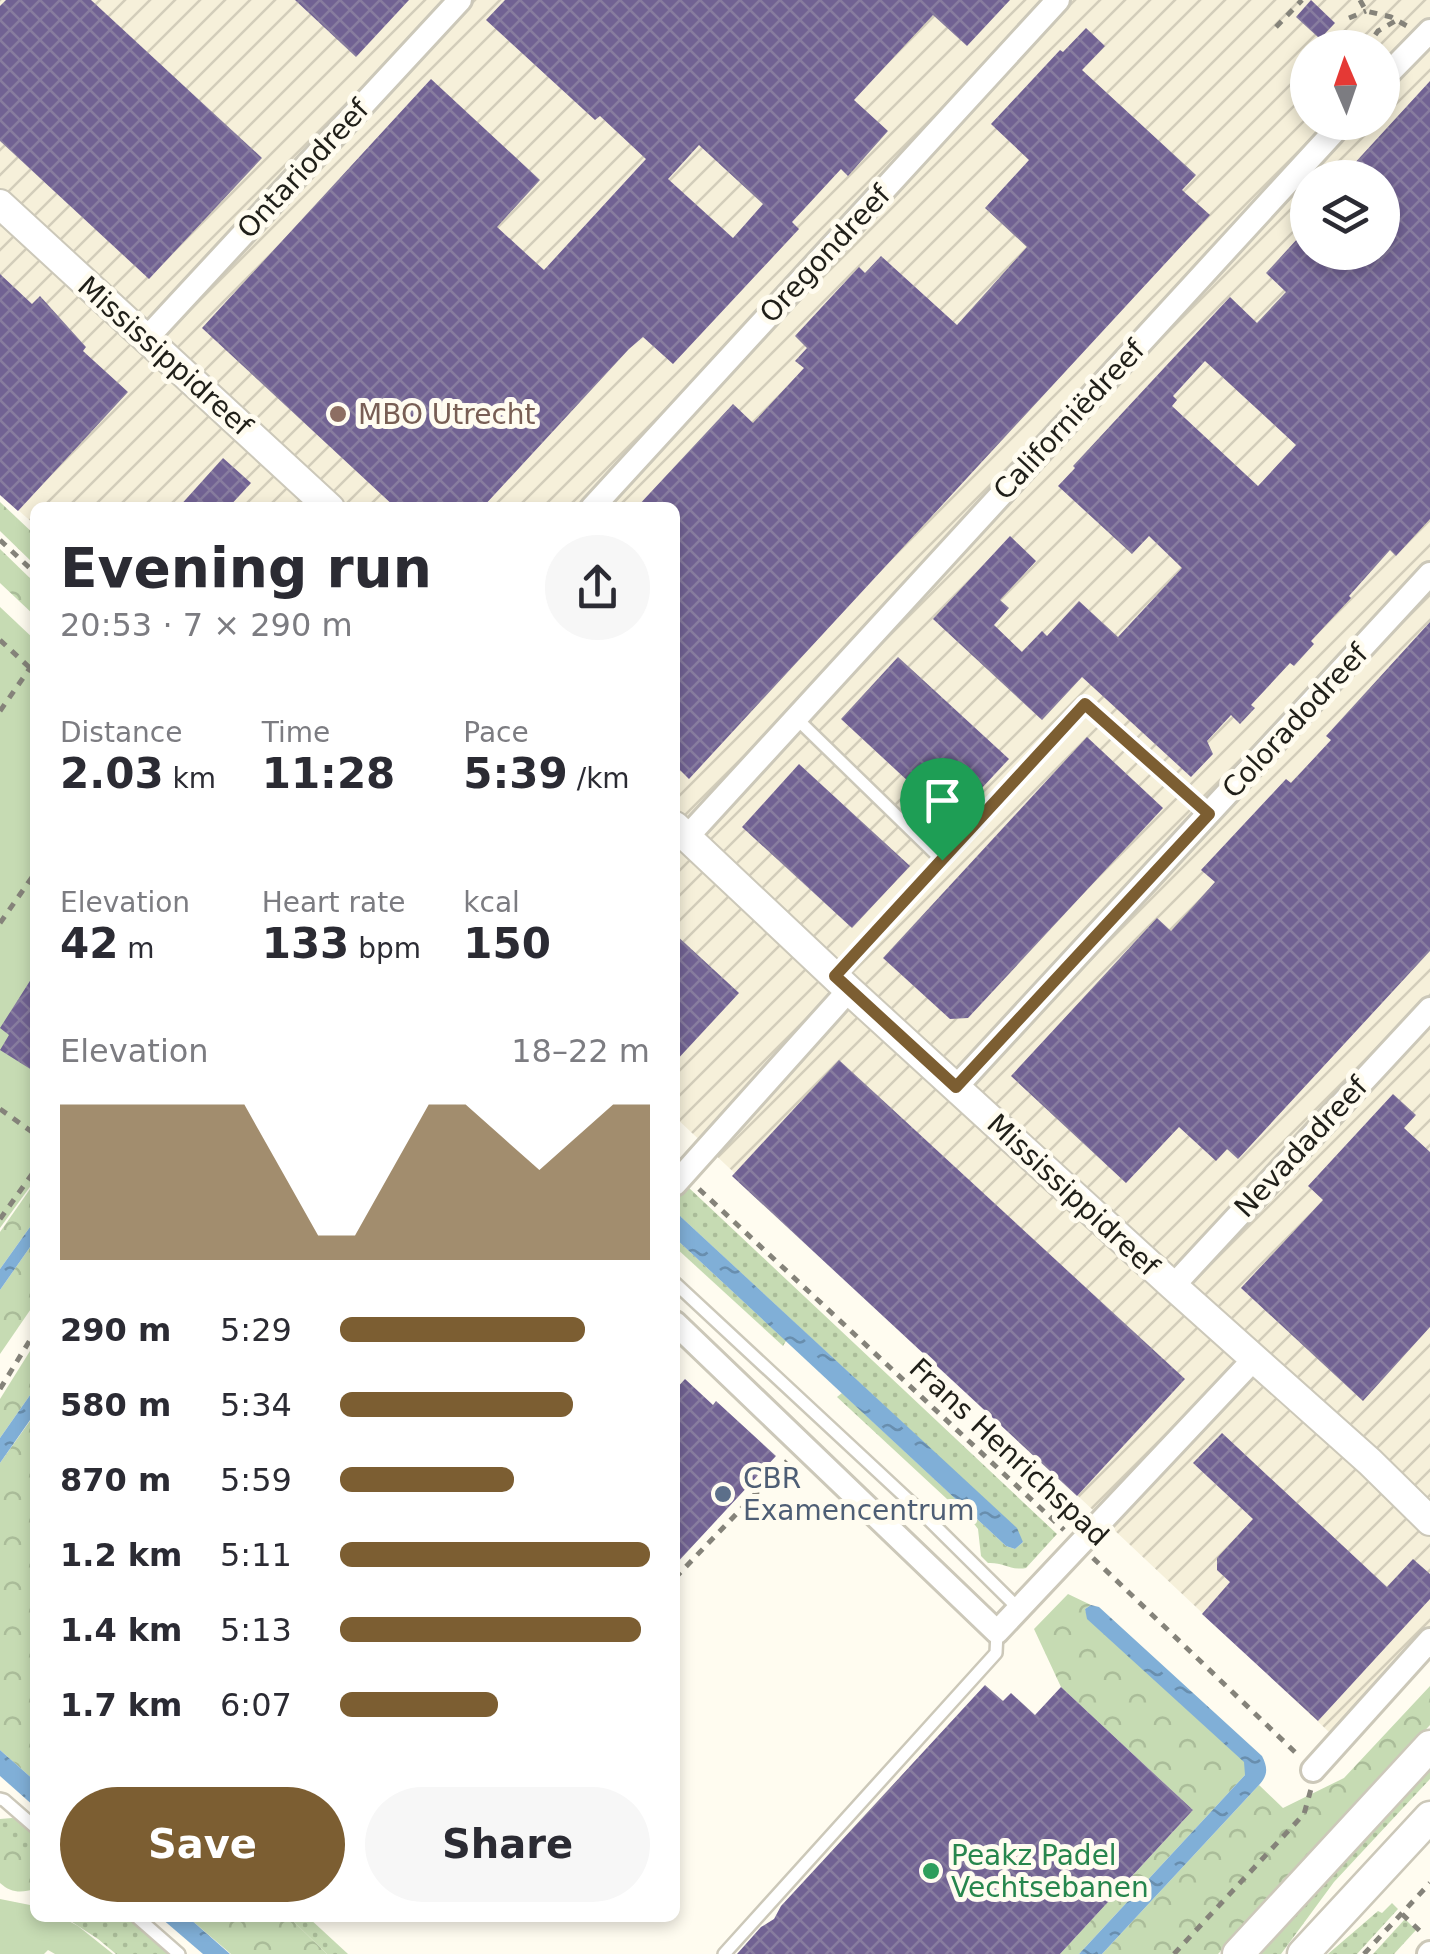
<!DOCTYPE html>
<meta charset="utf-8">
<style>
body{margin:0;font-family:"DejaVu Sans",sans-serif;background:#f7f7f7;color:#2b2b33;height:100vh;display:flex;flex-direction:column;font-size:38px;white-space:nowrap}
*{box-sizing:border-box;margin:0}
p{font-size:32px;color:#7c7c81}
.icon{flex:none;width:55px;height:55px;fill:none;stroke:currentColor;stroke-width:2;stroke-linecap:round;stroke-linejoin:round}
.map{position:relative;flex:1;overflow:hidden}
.panel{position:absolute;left:30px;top:502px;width:650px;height:1420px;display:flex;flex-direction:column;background:#fff;border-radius:15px;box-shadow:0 5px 15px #0003}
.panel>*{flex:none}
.needle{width:65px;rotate:358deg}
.fabs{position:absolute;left:1290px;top:30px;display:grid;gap:20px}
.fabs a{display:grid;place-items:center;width:110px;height:110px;border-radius:50%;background:#fff;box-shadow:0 5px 15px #0003;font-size:50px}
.pin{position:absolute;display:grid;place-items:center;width:85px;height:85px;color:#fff;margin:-102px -42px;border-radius:50% 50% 50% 0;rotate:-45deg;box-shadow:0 0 10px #0007}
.pin .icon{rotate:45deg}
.round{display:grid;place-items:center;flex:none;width:105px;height:105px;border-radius:52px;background:#f7f7f7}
.summary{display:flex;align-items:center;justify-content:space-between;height:170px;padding:0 30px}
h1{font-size:55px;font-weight:800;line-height:75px}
.metrics{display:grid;grid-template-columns:repeat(3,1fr);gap:15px;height:170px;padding:10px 30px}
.metrics div{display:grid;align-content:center}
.metrics b{font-size:42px;font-weight:800}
.metrics small{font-size:28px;font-weight:400}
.metrics p{font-size:28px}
.chart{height:280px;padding:20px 30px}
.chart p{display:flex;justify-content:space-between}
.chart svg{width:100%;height:180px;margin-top:10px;fill:#7c5e32;opacity:.7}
.cta{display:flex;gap:20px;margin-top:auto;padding:20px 30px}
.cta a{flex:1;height:115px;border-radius:60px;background:#7c5e32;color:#fff;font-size:40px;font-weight:800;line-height:115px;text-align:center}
.cta a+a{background:#f7f7f7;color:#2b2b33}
ul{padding:0 30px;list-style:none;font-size:32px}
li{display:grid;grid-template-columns:160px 120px 1fr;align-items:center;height:75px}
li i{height:25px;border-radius:12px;background:#7c5e32}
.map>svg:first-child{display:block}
</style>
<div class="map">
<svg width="1430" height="1954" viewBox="0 0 1430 1954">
<defs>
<pattern id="industrial-furrows" width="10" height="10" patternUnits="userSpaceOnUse" patternTransform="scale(2.5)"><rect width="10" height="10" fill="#f6f0da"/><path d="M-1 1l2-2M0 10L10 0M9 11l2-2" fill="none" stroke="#d3cdba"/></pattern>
<pattern id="grass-dots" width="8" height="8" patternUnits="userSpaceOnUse" patternTransform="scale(2.5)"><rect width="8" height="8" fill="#c6dbb3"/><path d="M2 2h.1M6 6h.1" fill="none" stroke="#aabc99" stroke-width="1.8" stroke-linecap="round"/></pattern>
<pattern id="forest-crowns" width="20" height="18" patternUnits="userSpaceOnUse" patternTransform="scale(2.5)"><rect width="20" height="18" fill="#c6dbb3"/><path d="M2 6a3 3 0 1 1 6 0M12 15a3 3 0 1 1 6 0" fill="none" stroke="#aabc99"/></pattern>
<pattern id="water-ripples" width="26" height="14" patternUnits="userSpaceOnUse" patternTransform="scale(2.5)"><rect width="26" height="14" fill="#80afd7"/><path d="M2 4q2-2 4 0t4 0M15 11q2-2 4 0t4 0" fill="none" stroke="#688eae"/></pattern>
<pattern id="building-cross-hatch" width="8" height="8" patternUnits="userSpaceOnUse" patternTransform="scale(2.5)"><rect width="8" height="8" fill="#716293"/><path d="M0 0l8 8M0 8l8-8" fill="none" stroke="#887d9f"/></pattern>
</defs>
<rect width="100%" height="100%" fill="#fffcf0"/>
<path fill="url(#industrial-furrows)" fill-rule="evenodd" d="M0,0H1430V1637L1330,1733L675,1117V508H35V525L0,494ZM1308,48H1382V122H1308ZM1308,178H1382V252H1308Z"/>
<g fill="url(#grass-dots)">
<path d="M688,1187L1057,1534L1026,1568C1012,1571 1003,1562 988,1563L981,1556L978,1529L975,1525L837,1397L842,1393L1006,1546L1015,1549L1023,1542L933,1451L681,1217L675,1222V1202Z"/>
<path d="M675,1238L786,1341L783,1346L675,1247Z"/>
<path d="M1430,1768V1779L1334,1882L1281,1954H1258Z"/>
<path d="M12,1818L25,1821L35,1829V1866L0,1836V1819Z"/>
<path d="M1392,1903L1398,1909L1357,1954H1328L1378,1911L1382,1913Z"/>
<path d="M66,1918H135L176,1954H116L98,1939Z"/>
<path d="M290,1918H309L348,1954H327Z"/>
<path d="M1405,1919L1416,1930L1394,1954H1373Z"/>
</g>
<g fill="url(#forest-crowns)">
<path d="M0,502L35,535V565L0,531Z"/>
<path d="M0,549L35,583V616L0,583Z"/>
<path d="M35,1182V1220L0,1269V1232Z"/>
<path d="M35,1240V1303L0,1354V1290Z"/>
<path d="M35,1343V1388L0,1438V1399Z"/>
<path d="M30,1421L35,1425V1586L31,1609L35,1622V1781L0,1750V1463Z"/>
<path d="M1068,1594L1091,1605L1085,1609L1088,1619L1245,1762V1775L1079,1954H1060L1193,1810L1061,1687L1034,1629Z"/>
<path d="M1430,1686V1725L1218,1954H1102L1259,1785L1283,1808L1344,1778Z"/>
<path d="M0,1829L35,1861V1889C21,1893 11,1893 0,1883Z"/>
<path d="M189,1918H290L327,1954H231Z"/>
</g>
<g fill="#c6dbb3">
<path d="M0,607L35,640V1180L0,1228Z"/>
<path d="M0,1899L35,1906V1918H63L78,1926L113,1954H55L48,1950L44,1954H0Z"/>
</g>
<g fill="url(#water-ripples)">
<path d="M680,1216L1017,1528L1023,1542L1015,1549L1006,1546L675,1238V1222Z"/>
<path d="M35,1220V1240L0,1290V1269Z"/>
<path d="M35,1388V1413L0,1463V1438Z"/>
<path d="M1091,1605L1099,1607L1262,1756C1268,1768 1268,1775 1259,1785L1102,1954H1079L1245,1775L1244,1762L1087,1619L1085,1609Z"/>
<path d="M0,1750L35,1781V1807L0,1776Z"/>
<path d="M161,1918H189L230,1954H203Z"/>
</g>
<g fill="url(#building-cross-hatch)" fill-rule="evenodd">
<path d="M6,0H91L262,158L149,279L0,141V6Z"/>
<path d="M295,0H409L356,57Z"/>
<path d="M505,0H1010L967,46L933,15L854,100L888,131L848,176L841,169L792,222L799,229L673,364L643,337L629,349L482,508H396L202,328L431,79L540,180L497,227L544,270L646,159L600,116L595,120L486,20ZM699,145L763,204L733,238L668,179Z"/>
<path d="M1311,0L1335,23L1320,39L1296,17Z"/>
<path d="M1086,28L1105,46L1082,70L1196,175L1182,190L1210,215L689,779L675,765V508H636L733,404L753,423L804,368L795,361L807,348L795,336L859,267L865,273L881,256L957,325L1027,247L985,208L1029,160L991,124L1060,50L1063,52Z"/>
<path d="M1430,81V519L1396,556L1390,550L1349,596L1351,598L1311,641L1314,644L1294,666L1290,663L1251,705L1255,708L1240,724L1231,715L1207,741L1213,754L1191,777L1082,677L1042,720L933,619L1010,536L1036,561L1000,600L1009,608L994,625L1022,652L1042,631L1047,636L1079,601L1118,637L1182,568L1149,536L1132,554L1058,486L1075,468L1073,466L1230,297L1257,323L1286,292L1266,273L1299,237L1308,245V252H1382V178H1341ZM1205,361L1296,445L1258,486L1172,406L1177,400L1173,396Z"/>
<path d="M0,274L32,304L40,296L86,347L83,351L128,392L18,511L0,495Z"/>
<path d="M223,458L251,483L228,508H178Z"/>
<path d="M1430,622V951L1238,1159L1227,1149L1216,1161L1179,1127L1126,1183L1011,1076L1157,918L1171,931L1215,882L1201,870L1286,779L1291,783L1331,740L1326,736Z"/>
<path d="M898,657L1009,759L951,821L841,719Z"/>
<path d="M1087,737L1163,808L968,1018L950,1019L883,958Z"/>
<path d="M799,764L910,866L852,928L742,827Z"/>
<path d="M675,934L739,993L675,1062Z"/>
<path d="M35,973V1072L0,1050L9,1035L0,1028Z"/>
<path d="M839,1060L1185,1379L1077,1496L732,1176Z"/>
<path d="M1393,1094L1416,1115L1404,1128L1430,1152V1327L1363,1401L1241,1288L1323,1200L1308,1186Z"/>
<path d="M685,1379L713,1405L716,1401L776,1456L675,1565V1390Z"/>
<path d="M1222,1433L1387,1587L1413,1559L1430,1574V1599L1318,1721L1202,1614L1230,1582L1217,1570V1558L1253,1519L1193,1463Z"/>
<path d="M985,1685L1003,1701L1011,1693L1035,1715L1061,1687L1193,1810L1060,1954H737L761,1927L774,1919L781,1906Z"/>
</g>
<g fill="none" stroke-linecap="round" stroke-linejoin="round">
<g stroke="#ccc8b9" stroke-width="16">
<g id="service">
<path d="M796,718L942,860"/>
<path d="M835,976L1085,704L1209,814"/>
<path d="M675,1283L916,1507L1019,1609"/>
<path d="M0,1799L4,1800L35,1827"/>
<path d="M138,1918L179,1954"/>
<path d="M724,1954L996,1653L997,1632"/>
</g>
</g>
<g stroke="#ccc8b9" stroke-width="28">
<g id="minor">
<path d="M1382,80L1430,31"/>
<path d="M146,339L460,0"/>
<path d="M592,508L1058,0"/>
<path d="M687,837L1343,122"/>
<path d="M956,1087L1430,574"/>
<path d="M675,1184L849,990"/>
<path d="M1173,1286L1430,1009"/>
<path d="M675,1323L997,1632L1255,1358"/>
<path d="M1313,1770L1430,1640"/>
<path d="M1429,1954L1430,1953"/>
</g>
</g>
<g stroke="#ccc8b9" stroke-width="32">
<g id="tertiary">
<path d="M0,204L330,508"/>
<path d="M675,826L849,990L1173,1286L1370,1462L1430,1521"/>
</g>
</g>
<g stroke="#ccc8b9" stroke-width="35">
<g id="secondary">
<path d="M1238,1954L1430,1746"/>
<path d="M1303,1954L1430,1817"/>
</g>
</g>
<g stroke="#85837a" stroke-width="5" stroke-dasharray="8 8" stroke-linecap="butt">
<path d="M1360,0L1366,11L1391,17L1407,26"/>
<path d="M1349,18L1366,11"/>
<path d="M1276,27L1302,0"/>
<path d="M1366,48L1378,31L1397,20"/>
<path d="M0,540L35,573"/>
<path d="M0,640L30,668"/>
<path d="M0,711L30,668L35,673"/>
<path d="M0,923L35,873"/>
<path d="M0,1109L35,1134"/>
<path d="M699,1189L1064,1530"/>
<path d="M0,1219L35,1170"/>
<path d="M0,1389L35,1332"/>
<path d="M1093,1558L1298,1755"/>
<path d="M675,1578L787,1461"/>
<path d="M1402,1914L1421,1932"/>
<path d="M1174,1954L1304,1814L1311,1789"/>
<path d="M1364,1954L1430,1883"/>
</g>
<use href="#service" stroke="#fff" stroke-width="11"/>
<use href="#minor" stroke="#fff" stroke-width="22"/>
<use href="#tertiary" stroke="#fff" stroke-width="28"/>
<use href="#secondary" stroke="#fff" stroke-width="30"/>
</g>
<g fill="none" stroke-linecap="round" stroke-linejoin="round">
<g stroke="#fff" stroke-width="20">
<path id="route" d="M1085,704L1209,814L956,1087L835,976Z"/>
</g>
<use href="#route" stroke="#7c5e32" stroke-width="12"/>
</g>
<circle fill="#8d6e63" stroke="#fffcf0" stroke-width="4" cx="338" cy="414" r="10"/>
<circle fill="#5c6f8a" stroke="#fffcf0" stroke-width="4" cx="723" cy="1494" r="10"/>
<circle fill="#2e9e5b" stroke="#fffcf0" stroke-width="4" cx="931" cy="1871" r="10"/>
<g text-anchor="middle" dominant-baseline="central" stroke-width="10" stroke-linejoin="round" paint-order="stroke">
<g font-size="28" fill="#201f19" stroke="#fffcf0">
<text transform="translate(303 169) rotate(-47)">Ontariodreef</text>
<text transform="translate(825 254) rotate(-47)">Oregondreef</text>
<text transform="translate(165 356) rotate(42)">Mississippidreef</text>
<text transform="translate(1069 420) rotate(-47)">Californiëdreef</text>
<text transform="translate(1295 721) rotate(-47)">Coloradodreef</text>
<text transform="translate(1301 1147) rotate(-47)">Nevadadreef</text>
<text transform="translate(1073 1195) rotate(43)">Mississippidreef</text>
<text transform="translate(1009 1452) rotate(43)">Frans Henrichspad</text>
</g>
<g font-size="28" fill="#785e54" stroke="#fffcf0" text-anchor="start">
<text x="358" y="414">MBO Utrecht</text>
</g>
<g font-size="28" fill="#4e5e75" stroke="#fffcf0" text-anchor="start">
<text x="743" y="1478">CBR<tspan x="743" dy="32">Examencentrum</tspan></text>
</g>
<g font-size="28" fill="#27864d" stroke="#fffcf0" text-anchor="start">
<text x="951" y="1855">Peakz Padel<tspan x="951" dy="32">Vechtsebanen</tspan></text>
</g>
</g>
</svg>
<div class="fabs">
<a><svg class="needle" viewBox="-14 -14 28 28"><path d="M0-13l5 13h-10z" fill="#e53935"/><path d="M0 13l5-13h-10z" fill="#7c7c81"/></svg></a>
<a><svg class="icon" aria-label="layers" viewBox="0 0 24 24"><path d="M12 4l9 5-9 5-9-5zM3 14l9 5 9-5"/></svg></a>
</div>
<div class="pin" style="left:942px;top:860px;background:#1e9e55"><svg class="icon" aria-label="arrive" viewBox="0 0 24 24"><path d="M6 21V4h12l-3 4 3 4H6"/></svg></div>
<section class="panel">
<div class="summary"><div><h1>Evening run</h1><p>20:53 · 7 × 290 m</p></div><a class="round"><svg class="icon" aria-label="share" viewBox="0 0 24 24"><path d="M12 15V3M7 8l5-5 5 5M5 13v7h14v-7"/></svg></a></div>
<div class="metrics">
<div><p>Distance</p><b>2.03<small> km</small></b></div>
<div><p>Time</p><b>11:28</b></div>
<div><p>Pace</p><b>5:39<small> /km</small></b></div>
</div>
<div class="metrics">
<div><p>Elevation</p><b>42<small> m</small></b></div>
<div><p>Heart rate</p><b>133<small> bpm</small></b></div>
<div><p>kcal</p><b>150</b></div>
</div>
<div class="chart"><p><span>Elevation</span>18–22 m</p>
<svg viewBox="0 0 160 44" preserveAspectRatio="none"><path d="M0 44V6L10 6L20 6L30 6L40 6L50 6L60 22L70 38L80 38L90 22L100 6L110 6L120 14L130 22L140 14L150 6L160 6V44z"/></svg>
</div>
<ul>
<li><b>290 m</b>5:29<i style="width:79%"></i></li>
<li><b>580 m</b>5:34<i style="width:75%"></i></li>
<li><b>870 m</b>5:59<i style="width:56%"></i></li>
<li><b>1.2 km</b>5:11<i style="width:100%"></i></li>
<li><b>1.4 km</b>5:13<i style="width:97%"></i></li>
<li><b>1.7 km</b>6:07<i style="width:51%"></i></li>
</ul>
<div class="cta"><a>Save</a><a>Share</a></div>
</section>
</div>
